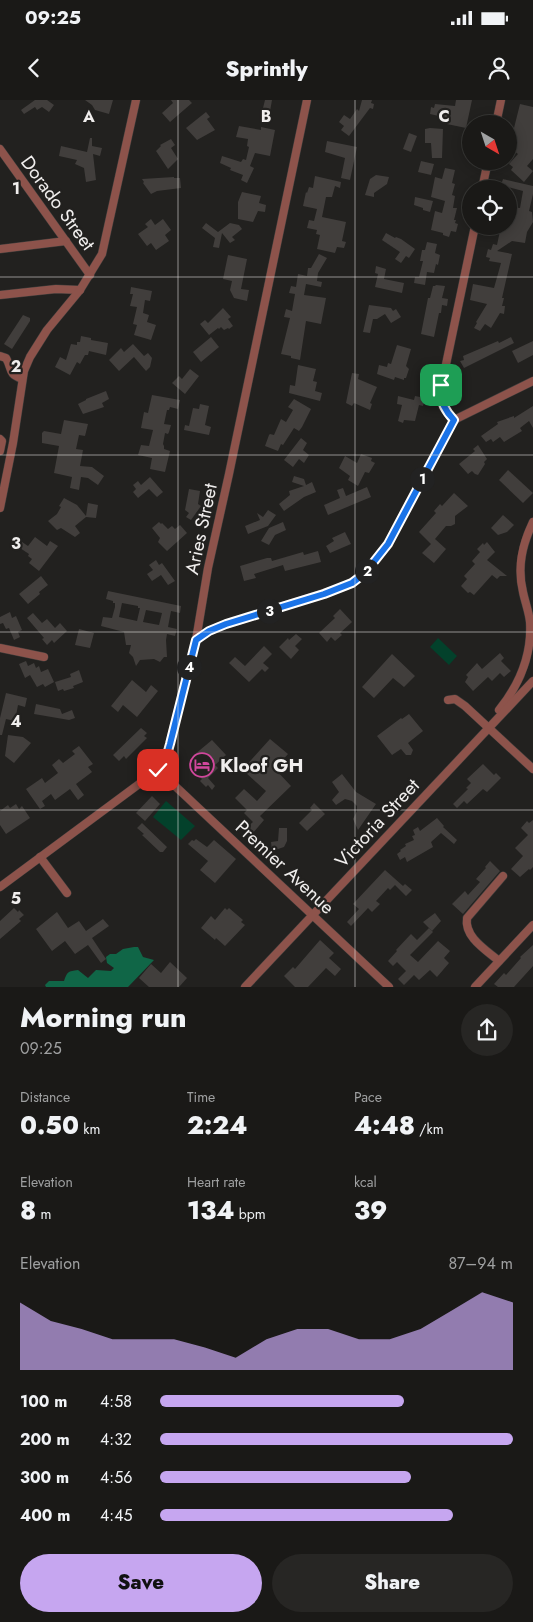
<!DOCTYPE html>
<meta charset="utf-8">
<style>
body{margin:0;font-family:Jost,sans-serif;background:#272624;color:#f1f3f6;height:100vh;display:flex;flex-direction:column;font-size:19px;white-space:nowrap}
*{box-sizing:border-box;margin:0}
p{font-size:16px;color:#9fa0a1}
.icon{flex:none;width:28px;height:28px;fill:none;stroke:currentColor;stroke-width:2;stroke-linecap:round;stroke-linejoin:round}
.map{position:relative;height:887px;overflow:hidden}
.sheet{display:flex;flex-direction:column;background:#1a1917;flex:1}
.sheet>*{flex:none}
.needle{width:32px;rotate:141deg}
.buttons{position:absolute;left:462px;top:15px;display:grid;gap:10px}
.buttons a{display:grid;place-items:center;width:55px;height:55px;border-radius:50%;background:#1a1917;box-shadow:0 2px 12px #0003,0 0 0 1px #383836;font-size:25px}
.pin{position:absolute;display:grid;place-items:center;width:42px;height:42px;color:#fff;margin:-21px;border-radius:10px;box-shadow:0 2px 8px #0006}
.km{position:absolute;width:25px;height:25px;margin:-12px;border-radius:50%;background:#222;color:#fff;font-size:14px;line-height:25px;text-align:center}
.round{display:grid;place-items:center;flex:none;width:52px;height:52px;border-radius:26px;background:#272624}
.head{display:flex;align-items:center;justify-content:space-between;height:85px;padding:0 20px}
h1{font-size:28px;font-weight:800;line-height:38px}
.figures{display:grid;grid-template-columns:repeat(3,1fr);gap:8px;height:85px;padding:5px 20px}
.figures div{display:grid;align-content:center}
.figures b{font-size:25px;font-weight:800}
.figures small{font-size:14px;font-weight:400}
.figures p{font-size:14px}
.chart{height:140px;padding:10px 20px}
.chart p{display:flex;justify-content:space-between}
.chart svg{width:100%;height:90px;margin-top:5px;fill:#c6a6f0;opacity:.7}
.cta{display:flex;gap:10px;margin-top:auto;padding:10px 20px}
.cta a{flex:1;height:58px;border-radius:30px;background:#c6a6f0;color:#111;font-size:20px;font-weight:800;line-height:58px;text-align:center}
.cta a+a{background:#272624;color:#f1f3f6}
ul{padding:0 20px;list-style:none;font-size:16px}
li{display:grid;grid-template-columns:80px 60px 1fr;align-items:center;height:38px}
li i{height:12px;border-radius:6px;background:#c6a6f0}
.status{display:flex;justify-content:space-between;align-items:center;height:35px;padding:0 25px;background:#1a1917;direction:ltr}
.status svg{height:14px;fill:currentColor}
header{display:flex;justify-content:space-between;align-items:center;height:65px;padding:0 20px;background:#1a1917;font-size:22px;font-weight:800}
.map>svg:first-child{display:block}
</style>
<div class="status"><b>09:25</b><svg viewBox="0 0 49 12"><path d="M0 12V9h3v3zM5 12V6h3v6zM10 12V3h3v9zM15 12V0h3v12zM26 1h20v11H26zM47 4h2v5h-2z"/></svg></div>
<header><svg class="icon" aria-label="back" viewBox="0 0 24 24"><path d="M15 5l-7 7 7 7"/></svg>Sprintly<svg class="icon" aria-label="person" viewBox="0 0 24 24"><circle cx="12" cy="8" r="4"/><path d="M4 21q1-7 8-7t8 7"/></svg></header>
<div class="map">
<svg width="533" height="887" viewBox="0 0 533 887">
<rect width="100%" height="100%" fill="#22211f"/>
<g fill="#03412b">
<path d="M438,538L457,556L449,565L430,547Z"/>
<path d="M166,701L195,726L181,740L153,717Z"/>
</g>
<path fill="#106647" d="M134,847H138L143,857L154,860L128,887H46L45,885L49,881H64C67,872 68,871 78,870L88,878L96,870L111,871L114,868L107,863L106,857L110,854H116L123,849Z"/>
<g fill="#413e3c" fill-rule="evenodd">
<path d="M35,0H47L54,5L49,12L42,7L37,10L35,7L24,14L21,10Z"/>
<path d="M85,0H113L109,14L95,10L92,5Z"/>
<path d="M171,0H189L192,3L170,22L162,13L173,3Z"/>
<path d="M265,0H272L269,17L261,16Z"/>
<path d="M362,0H372L371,3L374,4L373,9L370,8L349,36L341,30L344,26L339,22L344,15L350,19L357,9L359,11Z"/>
<path d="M456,0H472L466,28L442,23L443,17L430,14L431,7L434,8L435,4L455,6Z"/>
<path d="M520,4L533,7V59L527,66L533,71L524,82L511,70L513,67L509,64L518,54L509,47V43L511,40Z"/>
<path d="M206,12L210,17L207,19L215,30L197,40L186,28Z"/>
<path d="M239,26L261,30V27L275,30L270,56L255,53L250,66L254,68L247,83L241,80L243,75L230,70L231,68L220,63L222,56L241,62L243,59L246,60L249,47L247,46L248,39L236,37Z"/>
<path d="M430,28L443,29L442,58H432L431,43H425V29Z"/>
<path d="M409,33L417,36L411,52L403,49Z"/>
<path d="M90,38H92V46L102,48L100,56L93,54L96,80L86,82L84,68L75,64L77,60L59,56L61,46L87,52Z"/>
<path d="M171,39L175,45L171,48L178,59L168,69L156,51L161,46L160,45Z"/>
<path d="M327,41L357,47L350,80L341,78L345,58L325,52Z"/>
<path d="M421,61L434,64L431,75L418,72Z"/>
<path d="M445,68L455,70L452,83L455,84L452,95L455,96L453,108H457L454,120H456L455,123L458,124L456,132L451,131L449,137L443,135V133L431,130L435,111L442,113L445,101L431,97L435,77L442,79Z"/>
<path d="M376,75L389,77L387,84L374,93V97L365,95L370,79Z"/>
<path d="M315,76L341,82L340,88L335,86L332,97H326L322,117L346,122L342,141L346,142L344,148L337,147L335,153L317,149L320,135L316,134L317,130L307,128L309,120L314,121L317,109L303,106L306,92L307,93L309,87L313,88Z"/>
<path d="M174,77V78H180L181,88L157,91L151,94L143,83L144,82L142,79Z"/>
<path d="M503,79L533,86V94L529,111L532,112L533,122L527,132L525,143L512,141L497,151L512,154L502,198H504L502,206H505L504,214L500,213L491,228L485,224L480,231L474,228L477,223L476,222L487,204L470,200L473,184L494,188L501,163L489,161L490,158L486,157L488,149L491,150L493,144L497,145L501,126H509V107L520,108L523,91L501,85Z"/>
<path d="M242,92L261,96L259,103L266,105L265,112L258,111L253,122L238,119V102Z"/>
<path d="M415,97L433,101L430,112L423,110V108L414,105Z"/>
<path d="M151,119L155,125L163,119L171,130L165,135L169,141L156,150L151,143L147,146L138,134L148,127L145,124Z"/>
<path d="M206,123L218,132L230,123L239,125L242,129L232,137L235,140L230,143L222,133L219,148L213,147L215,138L202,128Z"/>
<path d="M386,133L395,138L396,137L401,139L415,149L409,158L406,156L401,163L395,159L400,152L382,140Z"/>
<path d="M427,142L437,144L435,153L440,155L438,165L436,164L434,173L427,172L425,185L414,183L415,177H419L423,161H420L422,150H425Z"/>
<path d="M319,154L327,158L318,173L317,181L322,182L321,187L306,184L304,195L326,198L321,224L306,221L300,260L291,258V256L281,254L290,218L284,217L286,209L292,211L295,194L289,193L291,186L296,187L298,174L307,176L308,168H311Z"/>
<path d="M228,155L247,159L241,189L249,190L247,201L234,198L230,190L232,181L223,179Z"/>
<path d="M376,166L386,169L384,179L404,183L402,193L375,187L378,174L375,173Z"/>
<path d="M436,185L445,186L442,198L448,199L447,206L442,205L441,213H439L434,237L421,234L428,198H430L433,186H435Z"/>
<path d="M131,187L152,191L150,201L145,200L143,213L149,215L147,222L156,225L151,240L134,235L137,225L133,224L137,207L130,206L133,194H130Z"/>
<path d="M369,205L391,208L393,211L396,209L401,217L391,223L385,214L377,219H373L370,233L363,232Z"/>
<path d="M223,208L231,217L228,219L233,226L229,229L228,228L224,230L221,227L219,229L218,228L209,235L200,224L205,220L208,223Z"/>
<path d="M23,215L30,218V221L12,249L4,244Z"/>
<path d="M81,236L91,238V240L108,243L106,255L89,251L88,255H85L80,264L77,262L70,275L55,267L60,257L66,260L71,244L77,245V242H80Z"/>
<path d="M211,237L219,247L201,262L193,252Z"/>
<path d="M511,237L514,243L464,268L460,261L464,260L463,256L498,241L499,243Z"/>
<path d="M533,241V255L518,263L512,251Z"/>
<path d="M133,244L144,256L148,253L152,258L150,267L146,271L134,257L119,271L109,260L121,248L124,252Z"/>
<path d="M397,245L411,249L406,266L409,269L406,278H404V280L395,277L394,280L377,274L379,265L387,267L388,263L391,264Z"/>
<path d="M298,265L316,269L313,281L317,282L315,291L322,293L320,301L289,293L290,285L295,286Z"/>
<path d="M190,269L199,276L185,294L172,283L179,276L182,279Z"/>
<path d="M352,273L359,274L358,279L377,287L370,303L372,304L370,310L354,303L352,306L346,303Z"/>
<path d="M106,291L109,299L102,303L104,307L83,314L78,304L86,300V299Z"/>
<path d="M152,295L180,300L178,309L170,307L169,310H167L164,324L171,325L169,332L168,334L165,333L163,344L164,346V349L170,351L165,372L150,369L152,358L138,355L141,345L149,346L153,330L141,328L144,312L148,313Z"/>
<path d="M398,296L414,300L415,296L425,298L423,306L419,305L415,321L404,320L403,323L398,321L402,305L397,304Z"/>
<path d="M294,299L311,309L302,327L299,331L294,328L283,345L281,344L278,351L265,346L269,335L270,334L274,335L281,319L286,322L293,310L288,307Z"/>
<path d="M200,304L209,306L205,325L211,327L209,335L184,330L185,325L189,326L193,308L199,309Z"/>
<path d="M533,306V328L529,321L520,328L522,331L504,342L500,337L493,342L491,339L486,342L481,336L498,324L497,322L514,316V318Z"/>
<path d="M64,320L88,324L85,336L79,335L76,349L83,350L80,366L92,367L104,376L98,385L88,378L81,377L79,390L70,388L72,377L54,373L59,346L42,343V333L44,331L61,334Z"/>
<path d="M301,338L307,343L303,350L309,355L304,363L299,359L293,367L284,360Z"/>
<path d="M478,345L487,359L484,362L485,364L478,375L475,374L472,371L468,374L459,364L475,351L473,349Z"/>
<path d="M361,354L372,358L371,361L375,363L369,373L365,372L358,386L348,380L350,376L339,368L345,356L357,363Z"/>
<path d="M508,370L533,393L523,403L499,380Z"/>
<path d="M294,376L304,379L306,385L312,382L316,392L304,397L284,411L279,404L290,395L289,391L304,386L292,382Z"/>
<path d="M150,377L163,392L157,397L149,389L138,398L133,392L136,389L133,385L138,381L141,385Z"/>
<path d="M367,387L371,397L328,415L324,405L340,398L337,390L343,388L346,396Z"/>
<path d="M189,389L200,391L198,404L201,406L191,420L186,417L189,413L185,410Z"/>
<path d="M454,393L468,406L455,416V424L451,426H446L435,439L446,449L434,463L422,453L431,444L419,432L436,413L434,411L440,404L442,406Z"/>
<path d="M64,398L77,405L86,416L88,403L98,405L96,418L86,417L75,426L80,433L75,437L61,428L57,430L48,421L57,414L61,407L59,406Z"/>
<path d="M268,410L276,415L268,426L248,434L245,426L260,420L257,413L263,417Z"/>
<path d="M503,415L514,425L507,432L498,435L491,428Z"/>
<path d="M159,422L161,424L162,423L168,429L172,426L175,429L180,425L187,433L167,451L158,442L160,438L152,428Z"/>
<path d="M283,422L286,430L275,435L269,445L261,441L269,428Z"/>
<path d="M345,432L351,444L330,453L326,446L334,441L332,438Z"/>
<path d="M35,437L47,446L50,441L58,446L39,471L29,463L32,459L28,456L29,454L20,448L22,442L28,446Z"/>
<path d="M487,442L495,452L487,460L507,476H500L497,479L492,475L474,495L470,492L468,493L461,486L467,479L464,476L475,464L472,461L480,452L477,449L483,443L484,445Z"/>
<path d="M318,451L321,462L285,471L283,465L254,474L256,478L244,481L240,466L267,458H271L272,461L303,452L304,455Z"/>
<path d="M156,460L159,465L162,463L175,481L168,485L161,475L152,481L147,474L153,470L149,465Z"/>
<path d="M41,476L48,485L39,492L40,494L28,504L19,494Z"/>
<path d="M108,491L181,506L180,513L171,511L168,527L177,529L175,536L167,534L166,540L167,557H164L160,562L154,559L140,560L136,566L133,557L129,553L131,545H126L124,532L101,526L103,517L112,518L115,507V503H113V501L106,499ZM122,503L138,506V508H140L137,521L119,517ZM146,510L162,513L159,525L143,522Z"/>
<path d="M340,509L352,522L340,533L342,535L335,541L331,537L327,542L319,533L335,518L333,516Z"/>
<path d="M10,512L12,518L16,516L22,530L18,532L20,537L14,540L9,528L6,529L3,523L0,524V517Z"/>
<path d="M33,513L42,523L47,519L55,528L60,523L67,531L54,543L52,540L47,545L42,539L44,538L27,518Z"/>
<path d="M79,529L94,533L90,548L75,545Z"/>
<path d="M296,534L302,539L295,546L299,550L291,559L279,547L288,538L289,540Z"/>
<path d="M264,546L272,554L263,563L269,568L265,572L262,569L249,582L229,563L235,557L245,566Z"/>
<path d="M500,553L504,558L501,561L511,571L504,577L500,573L492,581L488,577L473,591L465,582L468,577L466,575L477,563L482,569Z"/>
<path d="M392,554L415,576L404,587L393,578L374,598L362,587Z"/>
<path d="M26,561L28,566L34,563L36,568L39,566L41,572L48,569L54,582L45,587L43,584L37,587L30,575L25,578L19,564Z"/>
<path d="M79,570L83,582L73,586L74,588L64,591L63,589L58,591L55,582L71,577L70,574Z"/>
<path d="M132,580L146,592L151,585L158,591L137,617L123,605L118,612L111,606Z"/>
<path d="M6,593L27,598L25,607L18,605L15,621L6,619L2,635H0V618Z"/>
<path d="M36,604L60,609L62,614L72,610L75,618L69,620L34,614Z"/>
<path d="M409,614L423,631L408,643L413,650L411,655H406L401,649L392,655L377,636L401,618L402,619Z"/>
<path d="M141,628L147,633L144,636L147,638L126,659L124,656L119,661L113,655Z"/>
<path d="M8,635L23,637L31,643L14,663L5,656Z"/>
<path d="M270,639L288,654L275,669L291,686L260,716L264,720L252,734L246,728L253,722L244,713L247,710L235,698L244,689L257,701L266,691L246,673L247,672L243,669Z"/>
<path d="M212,640L226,655L215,665L218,668L208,678L215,686L212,690L208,685L206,687L200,681L202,679L193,670L196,667L193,664L199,659L194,655Z"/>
<path d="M79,646L93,664L88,667L92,672L76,684L84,695L78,700L70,689L55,700L51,694L42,701L45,706L40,709L26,689L42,678L45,683L58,673L52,665L59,659L63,663L75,654L72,651Z"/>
<path d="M483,664L494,675L496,673L501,678L487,692L483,689L467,704L464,701L457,708L453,704L468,689L466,688L471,683L467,679Z"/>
<path d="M342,674L356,692L376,704L358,730L353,719L357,711V706L352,701L345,699L336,705L332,700L339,692L332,682Z"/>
<path d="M152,696L160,704L145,721L136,713Z"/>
<path d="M314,703L325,714L307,731L299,723L312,710L310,708Z"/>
<path d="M16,704L19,709L22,706L30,718L6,734L0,725V711L8,705L10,708Z"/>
<path d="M437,718L444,726L443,727L457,740L454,744L441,733L431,742L433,747L407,762L405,757L400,760L397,754L401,751L400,750L406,746L405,744L414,740L412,736L415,735L413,730L418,727L420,731Z"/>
<path d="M533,720V767L530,770L529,769L520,777L511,769L523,756L515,748L528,735L521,728L527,721L529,723Z"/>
<path d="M142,723L167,747L163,752H160L142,735L144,734L137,728Z"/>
<path d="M279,728H287V741L284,747L272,751L271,742L278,741Z"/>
<path d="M196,739L207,747L214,740L236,759L215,783L200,770L208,761L188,744L192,740L194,741Z"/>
<path d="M490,761L500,771L463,814L452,804L465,791L468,795L480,782L476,779L486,768L485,767Z"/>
<path d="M385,770L403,786L405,784L412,790L406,796L395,785L390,790L388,788L376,801L380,804L372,812L368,808L351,826L347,822L359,809L353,804Z"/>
<path d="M14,808L18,812L19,810L24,815L19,819L21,821L0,839V821Z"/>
<path d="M225,808L227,810L229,808L243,820L241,822L245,825L225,846L216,838L215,840L201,828L211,816L215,820Z"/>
<path d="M57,812L68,828L79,821L86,831L103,819L109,826L92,838L106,859L101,863L88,845L75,854L65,841L52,851L36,829Z"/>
<path d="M435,813L441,821L432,831L423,822Z"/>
<path d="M429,828L433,832L410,855L418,862L438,841L450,851L444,858L449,863L437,877L430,870L419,880L414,875L404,885L398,879L406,871L397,862L393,866L388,861L397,851L396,850L411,834L417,840Z"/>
<path d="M320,840L334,853L329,858L341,869L335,876L326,868L308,887H295L284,876L293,867L295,869Z"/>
<path d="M533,845V866L514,887H498L494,884L504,873L506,875L521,858L520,857Z"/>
<path d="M170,862L187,878L179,887H149L139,878L151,864L161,873Z"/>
</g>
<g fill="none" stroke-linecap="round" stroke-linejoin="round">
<g stroke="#3f3e3c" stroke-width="9">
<g id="minor">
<path d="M496,24L501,0"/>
<path d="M0,49L90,175"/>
<path d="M482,89L488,61"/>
<path d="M0,149L66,141"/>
<path d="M0,195L56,189L80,190"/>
<path d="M0,256L6,258C13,270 7,273 22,279"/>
<path d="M454,320L443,307L440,293L475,126"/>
<path d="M0,339L2,341L0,351"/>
<path d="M0,408L13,343L24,271L30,257L47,230L80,190L102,154L136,0"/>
<path d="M196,540L203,534L218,527L346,486L365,473L388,444L454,320L533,281"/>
<path d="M0,548L44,557"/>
<path d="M448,600L455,599L465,606L533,669"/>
<path d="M499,610C519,585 532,555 530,522C529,512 525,502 523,492C517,467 522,445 533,422"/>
<path d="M158,670L389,887"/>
<path d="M40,757L67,793"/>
<path d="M0,787L158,670L166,658L196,540L208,468L229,374L307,0"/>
<path d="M499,861C486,850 464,837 467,818L503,776"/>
<path d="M245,887L533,581"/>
<path d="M475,887L533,825"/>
</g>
</g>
<use href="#minor" stroke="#8d534b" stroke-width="8"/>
</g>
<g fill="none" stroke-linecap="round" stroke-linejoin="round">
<g stroke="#fff" stroke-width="10">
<path id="route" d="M158,670L166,658L170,644L196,540L209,531L226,524L324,494L352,483L365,473L388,444L454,320C444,310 439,299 441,285"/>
</g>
<use href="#route" stroke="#1a73e8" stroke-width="6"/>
</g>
<path fill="none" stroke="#f0eeed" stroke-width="1" stroke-opacity="0.55" d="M178,0V887M355,0V887M0,177H533M0,355H533M0,532H533M0,710H533"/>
<defs>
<g id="hotel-ring" transform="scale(1.25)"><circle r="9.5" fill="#22211f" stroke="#d1479c" stroke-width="1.5"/><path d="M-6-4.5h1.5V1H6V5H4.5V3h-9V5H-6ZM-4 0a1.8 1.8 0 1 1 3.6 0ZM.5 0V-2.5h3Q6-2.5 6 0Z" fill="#d1479c"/></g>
</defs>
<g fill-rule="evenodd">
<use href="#hotel-ring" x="202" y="665"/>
</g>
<g text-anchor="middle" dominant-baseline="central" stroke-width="4.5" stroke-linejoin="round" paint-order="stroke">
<g font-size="19" fill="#f0eeed" stroke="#22211f">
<text transform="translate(58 103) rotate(54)">Dorado Street</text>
<text transform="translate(201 429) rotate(-78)">Aries Street</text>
<text transform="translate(377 723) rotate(-47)">Victoria Street</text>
<text transform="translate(285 767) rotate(43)">Premier Avenue</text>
</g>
<g font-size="19" font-weight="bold" fill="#f0eeed" stroke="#22211f" text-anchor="start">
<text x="220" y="665">Kloof GH</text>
</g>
</g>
<g font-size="16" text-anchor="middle" font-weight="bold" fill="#f0eeed" stroke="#22211f" stroke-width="4.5" stroke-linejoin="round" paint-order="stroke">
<text x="89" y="22">A</text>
<text x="266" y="22">B</text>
<text x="444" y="22">C</text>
<text x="16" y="94">1</text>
<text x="16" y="272">2</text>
<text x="16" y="449">3</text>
<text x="16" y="627">4</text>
<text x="16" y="804">5</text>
</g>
</svg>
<div class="buttons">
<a><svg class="needle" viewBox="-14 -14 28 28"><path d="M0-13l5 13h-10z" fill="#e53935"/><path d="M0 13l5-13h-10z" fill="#9fa0a1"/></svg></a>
<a><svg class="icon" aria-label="locate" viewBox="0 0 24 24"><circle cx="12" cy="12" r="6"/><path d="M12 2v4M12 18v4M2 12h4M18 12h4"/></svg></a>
</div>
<div class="pin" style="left:441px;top:285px;background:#1e9e55"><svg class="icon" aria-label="arrive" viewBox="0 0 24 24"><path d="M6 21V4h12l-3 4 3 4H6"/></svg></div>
<div class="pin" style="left:158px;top:670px;background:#d93025"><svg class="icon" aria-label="check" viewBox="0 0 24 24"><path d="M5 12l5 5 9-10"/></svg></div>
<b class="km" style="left:422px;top:379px">1</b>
<b class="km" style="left:367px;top:471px">2</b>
<b class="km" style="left:269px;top:511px">3</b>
<b class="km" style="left:189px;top:567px">4</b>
</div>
<section class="sheet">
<div class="head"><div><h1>Morning run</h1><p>09:25</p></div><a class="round"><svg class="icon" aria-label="share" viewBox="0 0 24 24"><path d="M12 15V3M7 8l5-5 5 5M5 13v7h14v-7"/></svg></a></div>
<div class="figures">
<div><p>Distance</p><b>0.50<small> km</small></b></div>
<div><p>Time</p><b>2:24</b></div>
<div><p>Pace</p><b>4:48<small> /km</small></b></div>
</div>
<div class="figures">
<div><p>Elevation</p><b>8<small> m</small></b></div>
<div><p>Heart rate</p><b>134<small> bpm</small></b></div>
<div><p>kcal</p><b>39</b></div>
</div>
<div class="chart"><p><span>Elevation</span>87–94 m</p>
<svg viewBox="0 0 160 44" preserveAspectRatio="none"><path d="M0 44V11L10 20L20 24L30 29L40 29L50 29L60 33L70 38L80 29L90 24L100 24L110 29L120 29L130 24L140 15L150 6L160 11V44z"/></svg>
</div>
<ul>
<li><b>100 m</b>4:58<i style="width:69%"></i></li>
<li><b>200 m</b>4:32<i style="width:100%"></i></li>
<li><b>300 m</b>4:56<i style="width:71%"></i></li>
<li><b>400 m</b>4:45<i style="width:83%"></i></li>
</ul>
<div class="cta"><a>Save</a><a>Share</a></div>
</section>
